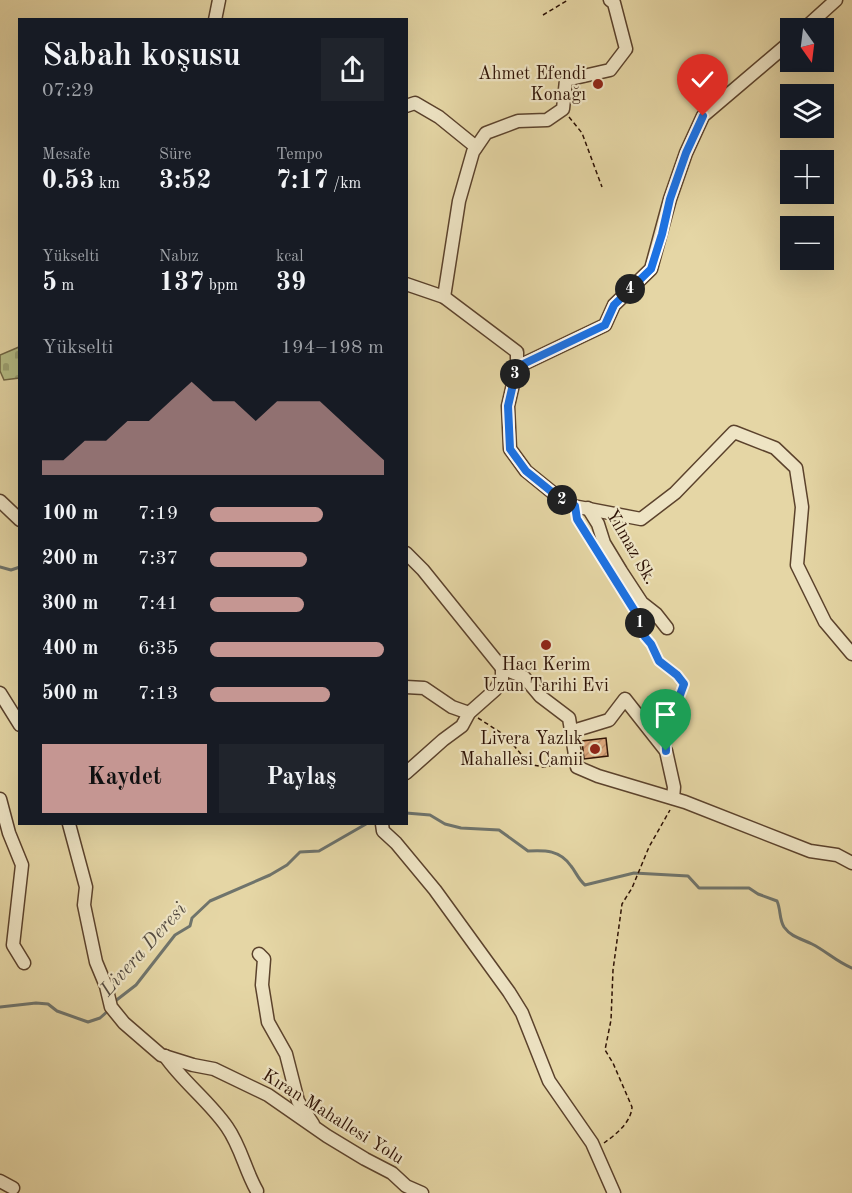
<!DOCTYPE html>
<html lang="tr">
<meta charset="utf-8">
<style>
body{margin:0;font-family:"Old Standard TT",serif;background:#20242c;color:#f1f3f6;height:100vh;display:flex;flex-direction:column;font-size:22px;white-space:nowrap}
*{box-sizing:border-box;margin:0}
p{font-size:20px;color:#9ea1a6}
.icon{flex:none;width:33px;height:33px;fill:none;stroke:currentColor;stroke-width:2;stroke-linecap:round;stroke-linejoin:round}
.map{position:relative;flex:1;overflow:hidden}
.drawer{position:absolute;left:18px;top:18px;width:390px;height:807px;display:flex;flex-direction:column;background:#171b24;border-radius:0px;box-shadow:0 6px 24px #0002}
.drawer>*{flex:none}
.needle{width:39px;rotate:166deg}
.buttons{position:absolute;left:780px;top:18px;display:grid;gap:12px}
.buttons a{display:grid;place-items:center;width:54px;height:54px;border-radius:0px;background:#171b24;box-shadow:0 6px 24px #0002;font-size:30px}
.pin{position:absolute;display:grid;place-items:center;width:51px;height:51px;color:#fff;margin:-62px -26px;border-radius:50% 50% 50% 0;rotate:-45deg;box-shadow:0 0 6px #0007}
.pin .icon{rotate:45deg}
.km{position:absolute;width:30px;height:30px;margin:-15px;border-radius:50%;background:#222;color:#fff;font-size:16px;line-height:30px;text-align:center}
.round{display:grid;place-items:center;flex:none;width:63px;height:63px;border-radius:0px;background:#20242c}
.head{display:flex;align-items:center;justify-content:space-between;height:102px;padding:0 24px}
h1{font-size:33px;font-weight:600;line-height:45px}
.metrics{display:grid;grid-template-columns:repeat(3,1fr);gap:9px;height:102px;padding:6px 24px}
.metrics div{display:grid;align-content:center}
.metrics b{font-size:26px;font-weight:600}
.metrics small{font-size:16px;font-weight:400}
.metrics p{font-size:16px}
.chart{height:168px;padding:12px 24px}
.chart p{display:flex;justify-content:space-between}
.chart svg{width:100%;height:108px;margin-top:6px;fill:#c59692;opacity:.7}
.action{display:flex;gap:12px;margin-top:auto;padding:12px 24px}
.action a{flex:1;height:69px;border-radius:0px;background:#c59692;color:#111;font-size:24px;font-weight:600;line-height:69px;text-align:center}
.action a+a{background:#20242c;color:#f1f3f6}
ul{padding:0 24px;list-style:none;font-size:20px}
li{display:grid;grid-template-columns:96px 72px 1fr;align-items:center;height:45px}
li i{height:15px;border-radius:8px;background:#c59692}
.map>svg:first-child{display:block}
</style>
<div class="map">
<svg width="852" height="1193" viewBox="0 0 852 1193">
<defs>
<pattern id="cemetery-stones" width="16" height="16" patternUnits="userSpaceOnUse" patternTransform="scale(1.5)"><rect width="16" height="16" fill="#b7bd85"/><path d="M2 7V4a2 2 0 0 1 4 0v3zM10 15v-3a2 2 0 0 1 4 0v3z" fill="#9ea171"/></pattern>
<pattern id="building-hatch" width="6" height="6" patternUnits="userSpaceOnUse" patternTransform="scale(1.5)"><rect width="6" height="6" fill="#dfaa7f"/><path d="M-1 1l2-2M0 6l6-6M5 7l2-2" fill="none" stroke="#c0916c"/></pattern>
</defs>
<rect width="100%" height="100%" fill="#e5d6a5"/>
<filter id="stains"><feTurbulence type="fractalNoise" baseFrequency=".00333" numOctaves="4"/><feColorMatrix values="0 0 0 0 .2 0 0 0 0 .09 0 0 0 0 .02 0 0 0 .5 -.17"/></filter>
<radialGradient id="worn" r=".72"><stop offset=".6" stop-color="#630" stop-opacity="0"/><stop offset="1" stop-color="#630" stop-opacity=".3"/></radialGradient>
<path fill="url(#cemetery-stones)" stroke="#726744" stroke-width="1.5" d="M19,347V378L4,380L0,371V355Z"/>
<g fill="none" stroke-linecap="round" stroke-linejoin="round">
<g stroke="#6f746c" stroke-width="3">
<path d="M0,567L11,570L20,567"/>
<path d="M406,813L430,815L445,824L461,828L499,830L528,851C545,850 560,850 571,866C576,872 578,879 585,885L634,873L688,876L699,888H749L758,894L777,901C781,910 779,919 784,927C791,937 802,939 812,944C826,951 837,962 852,968"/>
<path d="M114,1002L136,985L175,935L190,926L192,918L210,901L270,875L287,865L300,852L319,851L366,824"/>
<path d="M0,1007L36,1003L48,1004L57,1011L88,1022L100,1018L109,1010"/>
</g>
</g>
<path fill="url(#building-hatch)" stroke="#2d1104" stroke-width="1.5" d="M606,738L608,756L584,759L582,741Z"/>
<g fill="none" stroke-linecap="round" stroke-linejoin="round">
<g stroke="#5b422c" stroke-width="15">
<g id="street">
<path d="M215,20L219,0"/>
<path d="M805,28L836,0"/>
<path d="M406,106L415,103L439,117L476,147"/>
<path d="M406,284L444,297L517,352V367L508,406L510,449L526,471L568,505L641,519L675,493L734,432L775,448L796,468L802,507L797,565L825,622L852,654"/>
<path d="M444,297L459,201L473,152L486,133L518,121L547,120L563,109L566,80L610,70L626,49L614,3L610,0"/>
<path d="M517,367L605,325L614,305L651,269L670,199L686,153L703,116L790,42"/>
<path d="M0,501L20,520"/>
<path d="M588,508L598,524L604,543L621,571L642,603L656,614L667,628"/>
<path d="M406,553L423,570L502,668L524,677L540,696L569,718L577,767L598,776L685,802L810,851L837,855L852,863"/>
<path d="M406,687L424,688L452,707L469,713"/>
<path d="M0,693L20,725"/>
<path d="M573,731L609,720L625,699L666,751L674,787L673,798"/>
<path d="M406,773L443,740L462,726L469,713L495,690L502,679V668"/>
<path d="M0,799L9,833L22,865L13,945L24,963"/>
<path d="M69,824L86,887L84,905L96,962L106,986L111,1007L124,1023L161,1055L193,1065L214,1069L268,1095L327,1136L365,1159L392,1173L406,1186L422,1193"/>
<path d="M382,824L383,831L396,843L435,890L509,992L522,1013L549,1081L592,1143L614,1193"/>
<path d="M259,954L264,959L262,985L268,1022L286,1054L298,1101L313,1124"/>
<path d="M165,1056C183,1082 209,1101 227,1127C241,1147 245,1170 257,1191"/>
<path d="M0,1181L13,1188"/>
</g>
</g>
<g stroke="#2d1104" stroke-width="1.5" stroke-dasharray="4.5 3" stroke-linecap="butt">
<path d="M543,15L568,0"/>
<path d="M569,117L582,133L602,187"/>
<path d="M577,519L590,537"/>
<path d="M636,613L645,637L651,644L659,661L677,675L684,684C682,690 680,698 677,703C671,713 665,717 665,730"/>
<path d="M478,718L506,736L529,764L543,767L566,763"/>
<path d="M604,1143C615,1135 631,1123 632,1107L613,1063L605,1050L611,1020L613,970L622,904L632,888L649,847L670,810"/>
</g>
<use href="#street" stroke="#eee4c4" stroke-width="12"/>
</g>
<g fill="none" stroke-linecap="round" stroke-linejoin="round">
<g stroke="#fff" stroke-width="12">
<path id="route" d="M666,751L665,722L669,713L677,703L684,684L677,675L659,661L651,644L645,637L636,613L577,519L575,506L568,505L526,471L510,449L508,406L517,367L605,325L614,305L651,269L662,234L670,199L686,153L703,116"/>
</g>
<use href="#route" stroke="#1a73e8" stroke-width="8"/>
</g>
<g fill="#8f2418" stroke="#eee4c4" stroke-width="2">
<circle cx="598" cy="84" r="6"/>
<circle cx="546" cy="645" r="6"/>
<circle cx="595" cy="749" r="6"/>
</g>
<g text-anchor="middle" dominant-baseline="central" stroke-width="4.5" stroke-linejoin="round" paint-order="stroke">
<g font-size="18" fill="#2d1104" stroke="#eee4c4" text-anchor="end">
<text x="586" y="74">Ahmet Efendi<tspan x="586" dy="21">Konağı</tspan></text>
<text x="546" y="665" text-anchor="middle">Hacı Kerim<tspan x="546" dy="21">Uzun Tarihi Evi</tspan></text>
<text x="583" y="739">Livera Yazlık<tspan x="583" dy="21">Mahallesi Camii</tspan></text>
</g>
<g font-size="18" fill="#2d1104" stroke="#eee4c4">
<text transform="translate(631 547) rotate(60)">Yılmaz Sk.</text>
<text transform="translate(333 1117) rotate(32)">Kıran Mahallesi Yolu</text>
</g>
<g font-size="20" font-style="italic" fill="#544b41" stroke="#eee4c4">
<text transform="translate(144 950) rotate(-48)">Livera Deresi</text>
</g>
</g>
<rect width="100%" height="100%" filter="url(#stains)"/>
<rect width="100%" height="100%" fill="url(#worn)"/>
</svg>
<div class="buttons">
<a><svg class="needle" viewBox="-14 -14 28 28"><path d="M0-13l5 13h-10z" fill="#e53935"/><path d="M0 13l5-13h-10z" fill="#9ea1a6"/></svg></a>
<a><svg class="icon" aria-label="layers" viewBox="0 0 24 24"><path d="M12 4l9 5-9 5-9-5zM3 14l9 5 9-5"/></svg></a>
<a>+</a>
<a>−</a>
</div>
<div class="pin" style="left:666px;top:751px;background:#1e9e55"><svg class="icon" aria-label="arrive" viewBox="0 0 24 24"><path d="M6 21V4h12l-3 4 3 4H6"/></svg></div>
<div class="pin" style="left:703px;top:116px;background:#d93025"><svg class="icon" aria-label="check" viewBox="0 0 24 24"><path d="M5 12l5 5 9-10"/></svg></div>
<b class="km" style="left:640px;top:623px">1</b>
<b class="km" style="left:562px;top:500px">2</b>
<b class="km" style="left:515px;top:374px">3</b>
<b class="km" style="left:630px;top:289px">4</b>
<section class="drawer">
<div class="head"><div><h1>Sabah koşusu</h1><p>07:29</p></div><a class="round"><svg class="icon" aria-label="share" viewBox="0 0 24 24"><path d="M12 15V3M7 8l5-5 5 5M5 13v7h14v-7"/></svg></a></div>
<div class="metrics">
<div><p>Mesafe</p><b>0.53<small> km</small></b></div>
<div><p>Süre</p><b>3:52</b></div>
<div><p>Tempo</p><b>7:17<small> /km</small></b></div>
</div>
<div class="metrics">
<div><p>Yükselti</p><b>5<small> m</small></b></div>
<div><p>Nabız</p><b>137<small> bpm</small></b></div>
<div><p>kcal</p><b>39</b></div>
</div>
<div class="chart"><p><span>Yükselti</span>194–198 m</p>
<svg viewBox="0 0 160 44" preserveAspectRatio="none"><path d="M0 44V38L10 38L20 30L30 30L40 22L50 22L60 14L70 6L80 14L90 14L100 22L110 14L120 14L130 14L140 22L150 30L160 38V44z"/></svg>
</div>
<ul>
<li><b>100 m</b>7:19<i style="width:65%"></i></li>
<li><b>200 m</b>7:37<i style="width:56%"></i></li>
<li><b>300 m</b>7:41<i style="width:54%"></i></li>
<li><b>400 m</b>6:35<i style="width:100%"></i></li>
<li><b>500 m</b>7:13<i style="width:69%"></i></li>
</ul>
<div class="action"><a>Kaydet</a><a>Paylaş</a></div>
</section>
</div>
